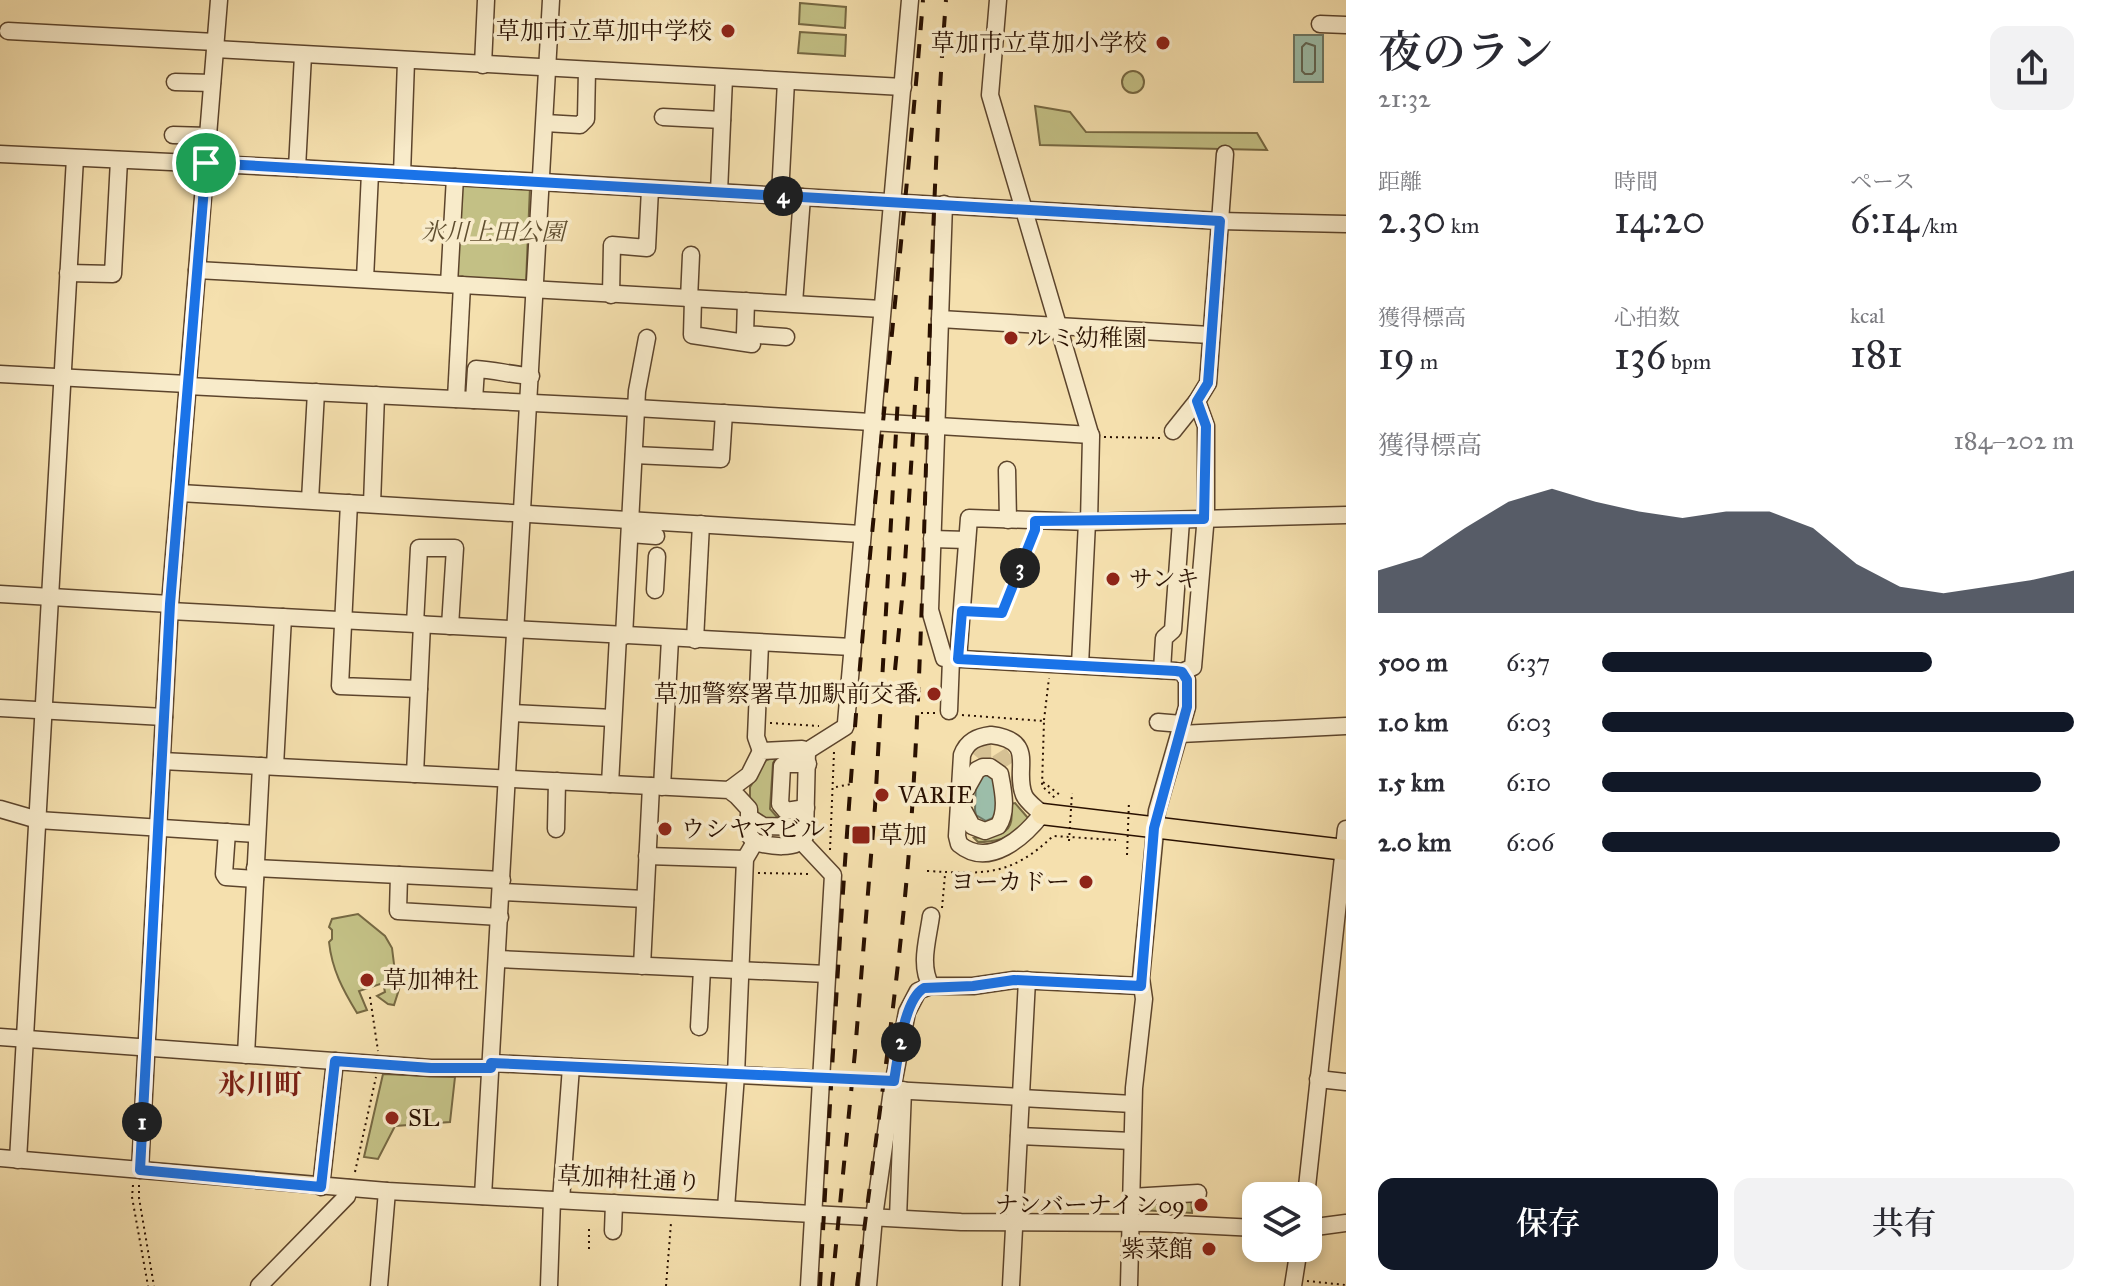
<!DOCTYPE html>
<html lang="ja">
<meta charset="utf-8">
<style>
body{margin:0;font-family:"IM FELL Great Primer","Noto Serif JP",serif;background:#f2f2f3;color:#2b2b33;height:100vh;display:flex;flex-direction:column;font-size:30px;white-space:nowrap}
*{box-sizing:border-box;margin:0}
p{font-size:26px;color:#7c7c81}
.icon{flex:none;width:44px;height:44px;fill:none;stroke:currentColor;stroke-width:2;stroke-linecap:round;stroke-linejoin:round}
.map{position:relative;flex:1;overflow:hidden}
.panel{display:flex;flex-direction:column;background:#fff;width:760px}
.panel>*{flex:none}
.buttons{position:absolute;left:1242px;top:1182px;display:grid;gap:16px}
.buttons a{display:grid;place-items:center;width:80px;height:80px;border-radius:16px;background:#fff;box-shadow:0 4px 12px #0003;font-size:40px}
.pin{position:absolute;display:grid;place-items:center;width:68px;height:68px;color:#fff;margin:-34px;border:4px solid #fff;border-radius:50%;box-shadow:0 2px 8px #0007}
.km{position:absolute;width:40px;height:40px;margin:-20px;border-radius:50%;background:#222;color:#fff;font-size:22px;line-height:40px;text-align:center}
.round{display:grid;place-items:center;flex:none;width:84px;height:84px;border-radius:16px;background:#f2f2f3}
.summary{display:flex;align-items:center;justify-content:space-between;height:136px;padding:0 32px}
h1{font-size:44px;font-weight:600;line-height:60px}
.figures{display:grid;grid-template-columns:repeat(3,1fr);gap:12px;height:136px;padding:8px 32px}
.figures div{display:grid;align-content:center}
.figures b{font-size:40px;font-weight:600}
.figures small{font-size:22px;font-weight:400}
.figures p{font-size:22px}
.chart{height:224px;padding:16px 32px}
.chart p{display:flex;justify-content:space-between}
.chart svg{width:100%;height:144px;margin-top:8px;fill:#111827;opacity:.7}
.button{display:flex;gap:16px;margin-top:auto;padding:16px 32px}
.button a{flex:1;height:92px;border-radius:16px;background:#111827;color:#fff;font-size:32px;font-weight:600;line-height:92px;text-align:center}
.button a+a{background:#f2f2f3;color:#2b2b33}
ul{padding:0 32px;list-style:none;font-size:26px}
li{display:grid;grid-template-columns:128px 96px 1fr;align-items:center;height:60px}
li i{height:20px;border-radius:10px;background:#111827}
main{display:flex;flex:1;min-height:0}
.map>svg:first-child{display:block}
</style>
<main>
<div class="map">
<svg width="1346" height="1286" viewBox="0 0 1346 1286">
<rect width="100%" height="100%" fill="#f5e0ae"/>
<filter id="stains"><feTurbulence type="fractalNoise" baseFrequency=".0025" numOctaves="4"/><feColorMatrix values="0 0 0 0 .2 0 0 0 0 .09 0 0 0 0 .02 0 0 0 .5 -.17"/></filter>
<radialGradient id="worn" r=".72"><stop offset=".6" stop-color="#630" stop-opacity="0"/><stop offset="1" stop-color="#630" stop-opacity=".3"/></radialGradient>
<g fill="#c3c085" stroke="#766842" stroke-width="2">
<path d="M800,3L846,7L845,28L799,24Z"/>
<path d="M800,32L846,35L845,56L798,53Z"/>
<circle cx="1133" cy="82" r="11"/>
<path d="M1035,106L1070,112L1086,132L1257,133L1267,150L1040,145Z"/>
<path d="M461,184L530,187L526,283L457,279Z"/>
<path d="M797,757V760H775L773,763L770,809L777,817H795L792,820H759L750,800V787C756,780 755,775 759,768C767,754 783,757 797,757Z"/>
<path d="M1015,803L1028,818C1018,837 998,842 978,842L974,838C997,835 1018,836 1010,804Z"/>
<path d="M358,914L385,936L392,948L395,972L401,983L394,1005L388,1004L377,996L385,992L383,983L359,991L367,1010L357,1013C343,990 332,970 329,942L332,939V930L329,927L332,919Z"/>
<path d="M383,1074L455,1077L450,1122L395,1126L378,1159L364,1157Z"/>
<path d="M1191,1197L1192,1213L1141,1210L1136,1207L1137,1200Z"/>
</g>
<g fill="#9cbda9" stroke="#6e7865" stroke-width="2">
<rect x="1294" y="35" width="29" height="47"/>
<path d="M980,773H994L997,811L995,817L986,821L976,815L975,810L976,778Z"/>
</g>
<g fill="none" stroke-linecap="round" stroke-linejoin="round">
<path stroke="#626654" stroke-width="2" d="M1306,43L1315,46V71L1312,74H1305L1302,71V47Z"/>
<path stroke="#d6c194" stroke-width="16" stroke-dasharray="16 8" stroke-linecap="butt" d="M978,758L983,752H999L1011,771"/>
<g stroke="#5c442c" stroke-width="19">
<g id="minor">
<path d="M998,0L990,95L1091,437L1089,522"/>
<path d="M1320,24L1346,25"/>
<path d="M8,31L215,42"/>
<path d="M215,49L903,87"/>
<path d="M483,65L486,0"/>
<path d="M175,82L212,83"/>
<path d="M663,117L722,120"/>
<path d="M545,123L580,125L586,119L587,70"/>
<path d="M173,135L208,136"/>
<path d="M0,154L297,168L1220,221L1346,224"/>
<path d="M297,168L303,55"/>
<path d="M402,174L406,61"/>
<path d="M719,192L724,78"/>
<path d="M780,195L786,81"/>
<path d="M944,204L930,610L944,658L1176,671L1182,672L1187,680V707L1157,811L1141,978L1144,999L1134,1088L1129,1286"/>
<path d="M197,270L882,309"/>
<path d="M68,273L113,274L119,160"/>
<path d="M365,279L370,173"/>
<path d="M449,284L455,177"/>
<path d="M611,295L612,245L647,248L650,189"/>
<path d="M689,299L691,255"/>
<path d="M693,299L692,335L752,344"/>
<path d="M746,301L745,334L786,337"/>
<path d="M794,303L802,197"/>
<path d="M940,319L1210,335"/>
<path d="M0,374L187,384"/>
<path d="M187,386L636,408L1091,435"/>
<path d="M456,399L462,285"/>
<path d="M474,400L476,369C495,370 512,375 531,376"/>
<path d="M1173,431L1197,401"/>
<path d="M634,455L721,459L724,413"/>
<path d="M1007,470L1008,520"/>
<path d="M180,493L861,534"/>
<path d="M310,500L316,392"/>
<path d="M349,503L340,686L419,689"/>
<path d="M372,504L376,395"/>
<path d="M630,534L656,536"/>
<path d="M932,539L967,540"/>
<path d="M655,590L657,556"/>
<path d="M0,594L170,604"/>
<path d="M170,611L852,647"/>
<path d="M415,624L419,548H455L450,626"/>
<path d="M624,636L637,391L647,338"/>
<path d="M695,640L701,524"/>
<path d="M760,644L756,737L761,751"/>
<path d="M958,659L969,518L1089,522L1346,515"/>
<path d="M1080,665L1087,522"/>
<path d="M1162,670L1164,638L1173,630L1181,521"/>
<path d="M1182,672L1193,667L1206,515V426L1197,401L1208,383L1225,154"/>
<path d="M0,708L164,717"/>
<path d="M949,711L951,659"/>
<path d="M512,713L613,718"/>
<path d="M1158,722L1182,724"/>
<path d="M1180,734L1346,726"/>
<path d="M991,735C1038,741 1013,769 1024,795C1027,802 1036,808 1042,814C1024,837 989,869 959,844L957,836L962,755C967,741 977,737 991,735Z"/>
<path d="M807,751L845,727L846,723L910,0"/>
<path d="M162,761L729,790L737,796L749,809V835L755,842C769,846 797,851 805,836L807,751L802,749L761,751L749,775L729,790"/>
<path d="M275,766L283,617"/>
<path d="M983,767H990L1000,774C1003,790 1008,812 998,826L985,831L972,826L959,802L977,770Z"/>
<path d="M415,774L422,624"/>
<path d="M610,784L618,636"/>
<path d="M662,787L670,639"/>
<path d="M806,808L786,811L780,804L782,766L785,764H808"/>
<path d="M0,809L38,820L257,834"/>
<path d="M749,817L763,826L805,827"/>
<path d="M556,829L557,781"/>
<path d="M227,832L224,874L226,877L255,879"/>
<path d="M802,842L833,875L809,1286"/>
<path d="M647,856L745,859"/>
<path d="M255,868L502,880"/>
<path d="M399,875L398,911L500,917"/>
<path d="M501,892L645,899"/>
<path d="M931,916C928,939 919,965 931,986H973L1014,980L1141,986"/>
<path d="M497,959L827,974"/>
<path d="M642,966L651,786"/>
<path d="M699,1027L702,969"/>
<path d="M0,1037L431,1068H491"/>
<path d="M246,1055L261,766"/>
<path d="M491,1063L821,1079"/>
<path d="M1318,1079L1346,1082"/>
<path d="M892,1090L1021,1097"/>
<path d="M1021,1098L1133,1104"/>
<path d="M1019,1136L1132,1141"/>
<path d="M0,1158L387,1191L961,1222L1156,1223L1256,1228"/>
<path d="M18,1160L75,158"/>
<path d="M140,1170L170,604L219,0"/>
<path d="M321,1187L335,1061"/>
<path d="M483,1196L551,0"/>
<path d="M1306,1196L1346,829"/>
<path d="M1131,1197L1198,1193"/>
<path d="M561,1200L571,1067"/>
<path d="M726,1208L736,1075L745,859L755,842"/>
<path d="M898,1218L903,1090"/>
<path d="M1308,1228L1346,1223"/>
<path d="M613,1231L614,1203"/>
<path d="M259,1286L347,1196L349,1188"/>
<path d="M379,1286L387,1191"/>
<path d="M549,1286L552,1200"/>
<path d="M868,1286L874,1217L892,1090L907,1012L918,991L931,986"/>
<path d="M1011,1286L1027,980"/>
<path d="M1293,1286L1299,1248"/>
</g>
</g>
<g stroke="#291000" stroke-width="23">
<path id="major" d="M1042,814L1346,850"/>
</g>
<g stroke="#291000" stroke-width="2" stroke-dasharray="2 4" stroke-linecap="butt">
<path d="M1104,437L1162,438"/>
<path d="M978,612L1002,613L1033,534"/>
<path d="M921,713H935"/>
<path d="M962,715L1044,721L1042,786L1055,798"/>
<path d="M1044,720L1049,678"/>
<path d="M770,723L819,726"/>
<path d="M1043,782L1060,795"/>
<path d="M836,787L851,784"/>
<path d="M916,788L935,789"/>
<path d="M830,850L834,752"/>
<path d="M927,871C984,874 1010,877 1053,836L1116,840"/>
<path d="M758,873L812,874"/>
<path d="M942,908L945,875"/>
<path d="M370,997L378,1051"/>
<path d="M835,1079L881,1081"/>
<path d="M355,1172L376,1077"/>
<path d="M133,1185L132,1197L148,1286"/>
<path d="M139,1185V1198L154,1286"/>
<path d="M589,1249V1229"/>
<path d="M1307,1281L1346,1285"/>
<path d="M666,1286L671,1223"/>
</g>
<use href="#minor" stroke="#f8ebca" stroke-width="16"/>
<use href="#major" stroke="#f5e0ae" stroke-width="20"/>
<g stroke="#291000" stroke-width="4" stroke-dasharray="14 14" stroke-linecap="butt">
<path d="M895,670L904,579L917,371"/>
<path d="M820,1286C831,1083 842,880 859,678C878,452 905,226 923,0"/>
<path d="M832,1286L855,1052L875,807L898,397"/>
<path d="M857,1286C878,1117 905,947 914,777C929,518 926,259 946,0"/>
</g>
<g stroke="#291000" stroke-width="2" stroke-dasharray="2 4" stroke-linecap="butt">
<path d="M1069,841L1072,793"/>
<path d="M1127,855L1129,801"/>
</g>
</g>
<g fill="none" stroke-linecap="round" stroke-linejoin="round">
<g stroke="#fff" stroke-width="16">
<path id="route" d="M206,163L1220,221L1208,383L1197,401L1206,426L1204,519L1035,521V530L1002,613L962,611L958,659L1176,671L1182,672L1187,680V707L1154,828L1141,986L1014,980L973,986L924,988C903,1000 898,1059 894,1081L491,1063V1068H431L335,1061L321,1187L140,1170L170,604Z"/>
</g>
<use href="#route" stroke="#1a73e8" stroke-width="10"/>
</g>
<g fill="#8f2418" stroke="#f8ebca" stroke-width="3">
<circle cx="728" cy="31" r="8"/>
<circle cx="1163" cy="43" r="8"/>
<circle cx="1011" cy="338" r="8"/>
<circle cx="1113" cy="579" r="8"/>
<circle cx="934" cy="694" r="8"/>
<circle cx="882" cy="795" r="8"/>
<circle cx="665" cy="829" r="8"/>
<rect x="851" y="825" width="20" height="20" rx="4"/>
<circle cx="1086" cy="882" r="8"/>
<circle cx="367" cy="980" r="8"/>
<circle cx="392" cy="1118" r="8"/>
<circle cx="1201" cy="1205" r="8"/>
<circle cx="1209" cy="1249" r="8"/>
</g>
<g text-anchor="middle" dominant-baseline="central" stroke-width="7" stroke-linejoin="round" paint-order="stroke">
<g font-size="24" fill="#291000" stroke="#f8ebca" text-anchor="start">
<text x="712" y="31" text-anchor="end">草加市立草加中学校</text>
<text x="1147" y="43" text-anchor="end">草加市立草加小学校</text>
<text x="1027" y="338">ルミ幼稚園</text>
<text x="1129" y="579">サンキ</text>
<text x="918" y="694" text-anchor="end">草加警察署草加駅前交番</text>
<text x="898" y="795">VARIE</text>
<text x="681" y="829">ウシヤマビル</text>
<text x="879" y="835">草加</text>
<text x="1070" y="882" text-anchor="end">ヨーカドー</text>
<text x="383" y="980">草加神社</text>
<text x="408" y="1118">SL</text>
<text x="1185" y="1205" text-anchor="end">ナンバーナイン09</text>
<text x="1193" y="1249" text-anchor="end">紫菜館</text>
</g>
<g font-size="24" font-style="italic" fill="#5f4e2f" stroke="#f8ebca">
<text x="493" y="232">氷川上田公園</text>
</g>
<g font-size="24" fill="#291000" stroke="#f8ebca">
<text transform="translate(629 1179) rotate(3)">草加神社通り</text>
</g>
<g font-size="28" font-weight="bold" fill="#7a1f14" stroke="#f8ebca">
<text x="260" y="1084">氷川町</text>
</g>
</g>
<rect width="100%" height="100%" filter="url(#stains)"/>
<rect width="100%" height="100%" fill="url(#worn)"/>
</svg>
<div class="buttons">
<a><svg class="icon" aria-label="layers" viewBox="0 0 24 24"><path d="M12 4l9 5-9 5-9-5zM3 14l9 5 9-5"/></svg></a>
</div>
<div class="pin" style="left:206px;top:163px;background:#1e9e55"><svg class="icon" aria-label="arrive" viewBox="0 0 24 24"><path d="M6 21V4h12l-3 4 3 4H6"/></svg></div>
<b class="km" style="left:142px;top:1122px">1</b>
<b class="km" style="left:901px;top:1042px">2</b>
<b class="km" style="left:1020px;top:568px">3</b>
<b class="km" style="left:783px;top:196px">4</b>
</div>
<section class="panel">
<div class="summary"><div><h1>夜のラン</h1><p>21:32</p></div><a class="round"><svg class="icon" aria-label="share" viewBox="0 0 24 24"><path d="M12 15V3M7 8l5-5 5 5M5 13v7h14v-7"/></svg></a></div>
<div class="figures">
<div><p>距離</p><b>2.30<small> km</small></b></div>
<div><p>時間</p><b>14:20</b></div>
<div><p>ペース</p><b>6:14<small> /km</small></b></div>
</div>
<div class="figures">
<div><p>獲得標高</p><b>19<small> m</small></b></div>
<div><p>心拍数</p><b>136<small> bpm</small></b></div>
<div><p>kcal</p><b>181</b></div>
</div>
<div class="chart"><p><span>獲得標高</span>184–202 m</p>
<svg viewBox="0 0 160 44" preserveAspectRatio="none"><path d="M0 44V31L10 27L20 18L30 10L40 6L50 10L60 13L70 15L80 13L90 13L100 18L110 29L120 36L130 38L140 36L150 34L160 31V44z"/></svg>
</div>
<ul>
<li><b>500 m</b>6:37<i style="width:70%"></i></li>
<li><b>1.0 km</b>6:03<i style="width:100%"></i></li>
<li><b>1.5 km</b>6:10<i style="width:93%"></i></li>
<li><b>2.0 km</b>6:06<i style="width:97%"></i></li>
</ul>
<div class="button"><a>保存</a><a>共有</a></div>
</section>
</main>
